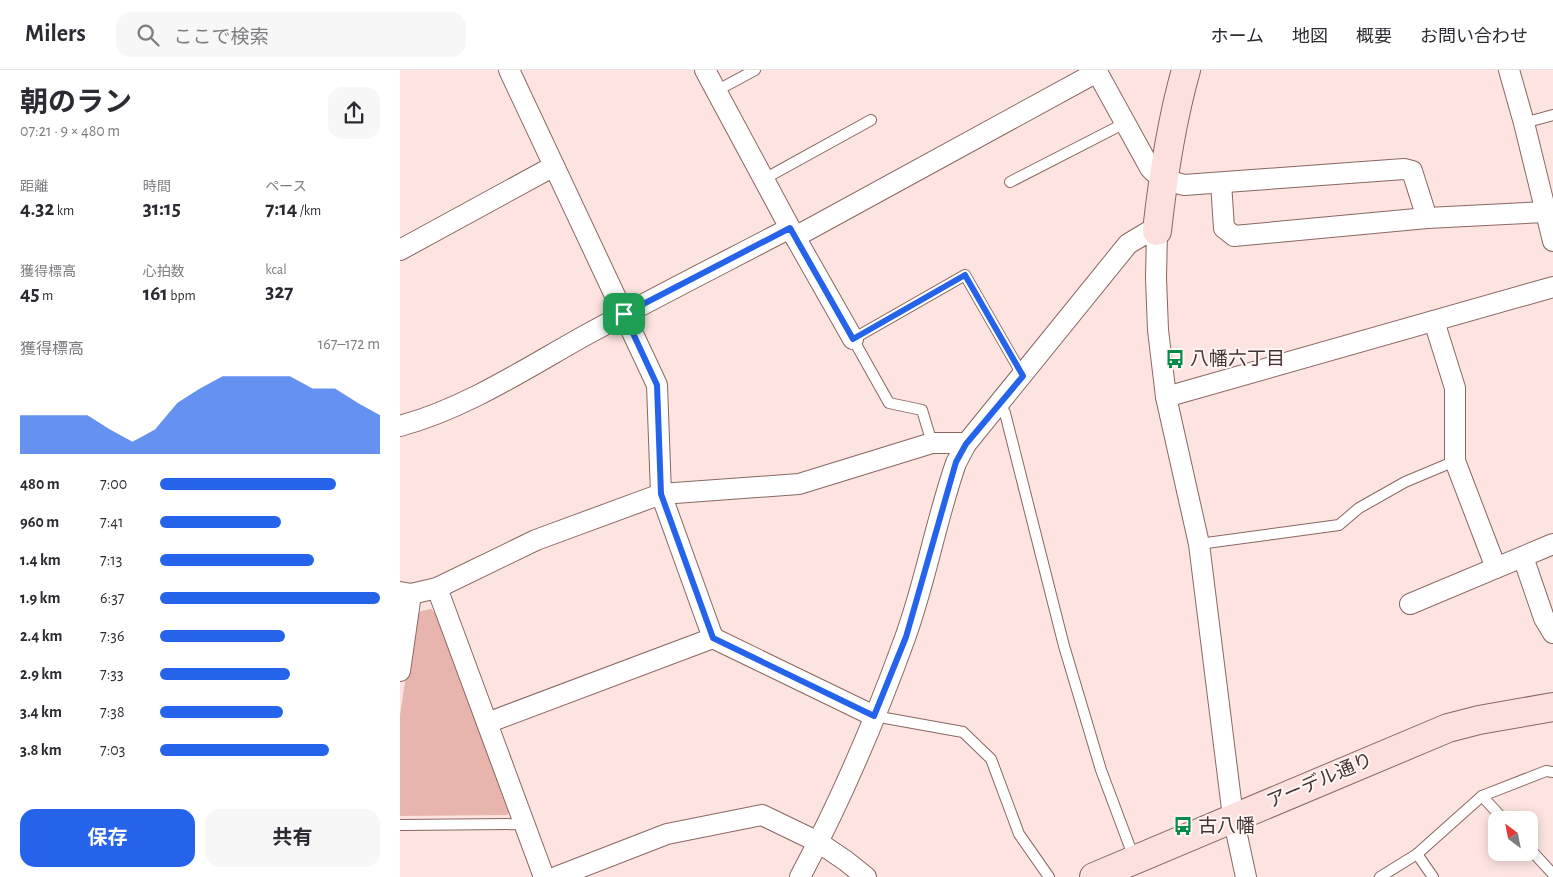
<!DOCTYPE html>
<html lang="ja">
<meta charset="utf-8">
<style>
body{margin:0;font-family:"Alegreya Sans","Noto Sans JP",sans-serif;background:#f7f7f7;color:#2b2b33;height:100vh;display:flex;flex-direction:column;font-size:19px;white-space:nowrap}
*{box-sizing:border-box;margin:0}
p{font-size:16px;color:#7c7c81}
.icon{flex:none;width:28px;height:28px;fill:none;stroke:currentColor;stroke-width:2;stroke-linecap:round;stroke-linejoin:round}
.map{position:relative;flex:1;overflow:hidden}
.panel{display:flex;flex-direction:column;background:#fff;width:400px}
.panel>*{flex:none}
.needle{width:32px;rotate:328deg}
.buttons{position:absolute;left:1088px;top:741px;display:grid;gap:10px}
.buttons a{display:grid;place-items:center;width:50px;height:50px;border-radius:10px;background:#fff;box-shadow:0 2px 12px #0003;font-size:25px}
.pin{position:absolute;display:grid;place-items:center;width:42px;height:42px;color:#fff;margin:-21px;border-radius:10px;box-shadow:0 2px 8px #0006}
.round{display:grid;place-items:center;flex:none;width:52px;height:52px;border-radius:15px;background:#f7f7f7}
.head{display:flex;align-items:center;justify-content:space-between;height:85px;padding:0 20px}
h1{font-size:28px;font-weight:700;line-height:38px}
.stats{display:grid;grid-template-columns:repeat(3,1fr);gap:8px;height:85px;padding:5px 20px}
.stats div{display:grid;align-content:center}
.stats b{font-size:21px;font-weight:700}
.stats small{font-size:14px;font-weight:400}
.stats p{font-size:14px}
.chart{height:140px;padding:10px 20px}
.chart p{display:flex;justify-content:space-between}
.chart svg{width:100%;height:90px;margin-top:5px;fill:#2563eb;opacity:.7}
.action{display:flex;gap:10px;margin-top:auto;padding:10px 20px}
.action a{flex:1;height:58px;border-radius:15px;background:#2563eb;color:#fff;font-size:20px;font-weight:700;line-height:58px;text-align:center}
.action a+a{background:#f7f7f7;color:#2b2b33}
ul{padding:0 20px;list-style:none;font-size:16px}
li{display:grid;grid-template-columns:80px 60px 1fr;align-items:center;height:38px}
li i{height:12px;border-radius:6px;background:#2563eb}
header{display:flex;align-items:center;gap:30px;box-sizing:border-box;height:70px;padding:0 25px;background:#fff;border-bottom:1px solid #e1e1e2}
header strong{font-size:24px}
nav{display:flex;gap:28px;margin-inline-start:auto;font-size:18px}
.search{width:350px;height:45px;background:#f7f7f7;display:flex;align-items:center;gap:12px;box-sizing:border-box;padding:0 18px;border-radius:15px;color:#7c7c81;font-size:19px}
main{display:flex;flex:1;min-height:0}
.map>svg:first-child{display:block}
</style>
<header>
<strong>Milers</strong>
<div class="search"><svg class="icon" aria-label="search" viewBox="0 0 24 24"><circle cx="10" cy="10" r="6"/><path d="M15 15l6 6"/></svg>ここで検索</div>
<nav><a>ホーム</a><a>地図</a><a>概要</a><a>お問い合わせ</a></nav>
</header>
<main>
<section class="panel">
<div class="head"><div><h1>朝のラン</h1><p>07:21 · 9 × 480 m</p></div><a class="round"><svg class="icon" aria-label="share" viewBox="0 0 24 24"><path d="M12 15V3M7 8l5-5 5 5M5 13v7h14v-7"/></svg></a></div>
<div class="stats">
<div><p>距離</p><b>4.32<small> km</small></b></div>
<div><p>時間</p><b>31:15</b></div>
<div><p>ペース</p><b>7:14<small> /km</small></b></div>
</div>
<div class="stats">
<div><p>獲得標高</p><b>45<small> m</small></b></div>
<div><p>心拍数</p><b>161<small> bpm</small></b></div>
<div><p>kcal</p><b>327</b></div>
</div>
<div class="chart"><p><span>獲得標高</span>167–172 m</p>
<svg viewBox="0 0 160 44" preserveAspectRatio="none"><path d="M0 44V25L10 25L20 25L30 25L40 32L50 38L60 32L70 19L80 12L90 6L100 6L110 6L120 6L130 12L140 12L150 19L160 25V44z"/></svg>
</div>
<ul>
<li><b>480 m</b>7:00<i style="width:80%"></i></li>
<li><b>960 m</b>7:41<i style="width:55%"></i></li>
<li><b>1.4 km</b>7:13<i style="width:70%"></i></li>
<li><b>1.9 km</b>6:37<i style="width:100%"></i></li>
<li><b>2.4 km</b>7:36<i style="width:57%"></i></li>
<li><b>2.9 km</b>7:33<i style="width:59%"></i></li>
<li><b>3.4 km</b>7:38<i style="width:56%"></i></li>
<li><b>3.8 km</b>7:03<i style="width:77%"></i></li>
</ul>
<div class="action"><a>保存</a><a>共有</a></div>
</section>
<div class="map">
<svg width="1153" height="807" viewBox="0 0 1153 807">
<rect width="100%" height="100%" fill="#fde4e0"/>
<path fill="#e7b5ae" d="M31,539L38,546L110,741L107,745L0,746V645L15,547L21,541Z"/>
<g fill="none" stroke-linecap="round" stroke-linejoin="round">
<g stroke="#8a6661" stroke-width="12">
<g id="lane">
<path d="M316,21L355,0"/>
<path d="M1124,53L1153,45"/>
<path d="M364,109L471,50"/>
<path d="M610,112L725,53"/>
<path d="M600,334L605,343L664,576L701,700L734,788"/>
<path d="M532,373L522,340L489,333L453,269L565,205L623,306"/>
<path d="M799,474L939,455L959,438L1005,412L1055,391"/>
<path d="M474,646L563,662L591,689L619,764L649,807"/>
<path d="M1082,726L1104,750"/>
<path d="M0,755L124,754"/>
<path d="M1129,778L1153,804"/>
<path d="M1017,784L1033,807"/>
<path d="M980,807L1017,784L1082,726L1146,701L1153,702"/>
</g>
</g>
<g stroke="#8a6661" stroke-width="22">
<g id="street">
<path d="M109,0L257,315L261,424L313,568"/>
<path d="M305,0L390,158L453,269"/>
<path d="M696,0L750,98C759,109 771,111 784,115L1004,99L1012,101L1027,148L1145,142"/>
<path d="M1109,0L1124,53L1153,171"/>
<path d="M821,113L824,158L834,166L1027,148"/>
<path d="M395,167L697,2"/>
<path d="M0,180L154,96"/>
<path d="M1034,251L1055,318V391L1096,498"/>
<path d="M766,327L1153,217"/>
<path d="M0,356C66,338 125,299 184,266C252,229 321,194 390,158"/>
<path d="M1123,487L1144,548L1153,563"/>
<path d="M37,518L144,807"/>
<path d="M0,522L11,524L37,518L136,470L261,424L399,414L532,373H559L566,374"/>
<path d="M1010,534L1153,474"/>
<path d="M0,601L11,524"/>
<path d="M87,653L313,568L474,646"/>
<path d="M156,807L267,764L362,745L418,772L446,791L466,807"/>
<path d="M400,807C440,732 476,648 505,568C526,510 536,450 556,393L566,374L728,174L748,162L757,161L756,208L758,260L766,327L799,474L833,747L846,807"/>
</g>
</g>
<g stroke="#8a6661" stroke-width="30">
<g id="secondary">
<path d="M757,161C763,107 771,53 786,0"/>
<path d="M694,807L1048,658L1079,650L1153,637"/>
</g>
</g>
<use href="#lane" stroke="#fff" stroke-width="10"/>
<use href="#street" stroke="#fff" stroke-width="20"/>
<use href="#secondary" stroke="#fbe0dd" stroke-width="28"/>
</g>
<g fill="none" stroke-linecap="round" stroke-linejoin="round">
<g stroke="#fff" stroke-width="10">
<path id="route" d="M390,158L453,269L565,205L623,306L566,374L556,392L506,567L474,646L313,568L261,424L257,315L224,244Z"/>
</g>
<use href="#route" stroke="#2563eb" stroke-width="6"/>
</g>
<defs>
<g id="bus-bare" transform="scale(1.5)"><path d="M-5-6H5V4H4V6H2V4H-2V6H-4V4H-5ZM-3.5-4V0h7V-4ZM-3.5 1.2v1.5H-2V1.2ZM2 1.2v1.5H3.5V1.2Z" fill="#068c49" stroke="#fef5f4" stroke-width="2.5" paint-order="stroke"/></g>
</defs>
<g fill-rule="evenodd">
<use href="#bus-bare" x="775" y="289"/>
<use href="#bus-bare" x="783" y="756"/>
</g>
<g text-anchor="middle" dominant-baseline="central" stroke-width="4" stroke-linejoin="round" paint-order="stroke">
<g font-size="19" fill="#443432" stroke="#fef5f4" text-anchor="start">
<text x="790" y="289">八幡六丁目</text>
<text x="798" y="756">古八幡</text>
</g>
<g font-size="19" fill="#443432" stroke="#fef5f4">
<text transform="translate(920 711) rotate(-23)">アーデル通り</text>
</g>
</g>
</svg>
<div class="buttons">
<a><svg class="needle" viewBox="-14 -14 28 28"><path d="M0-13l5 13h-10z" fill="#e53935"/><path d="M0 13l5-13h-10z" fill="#7c7c81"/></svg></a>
</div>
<div class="pin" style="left:224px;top:244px;background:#1e9e55"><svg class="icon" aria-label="arrive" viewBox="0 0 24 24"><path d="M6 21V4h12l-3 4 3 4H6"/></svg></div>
</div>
</main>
